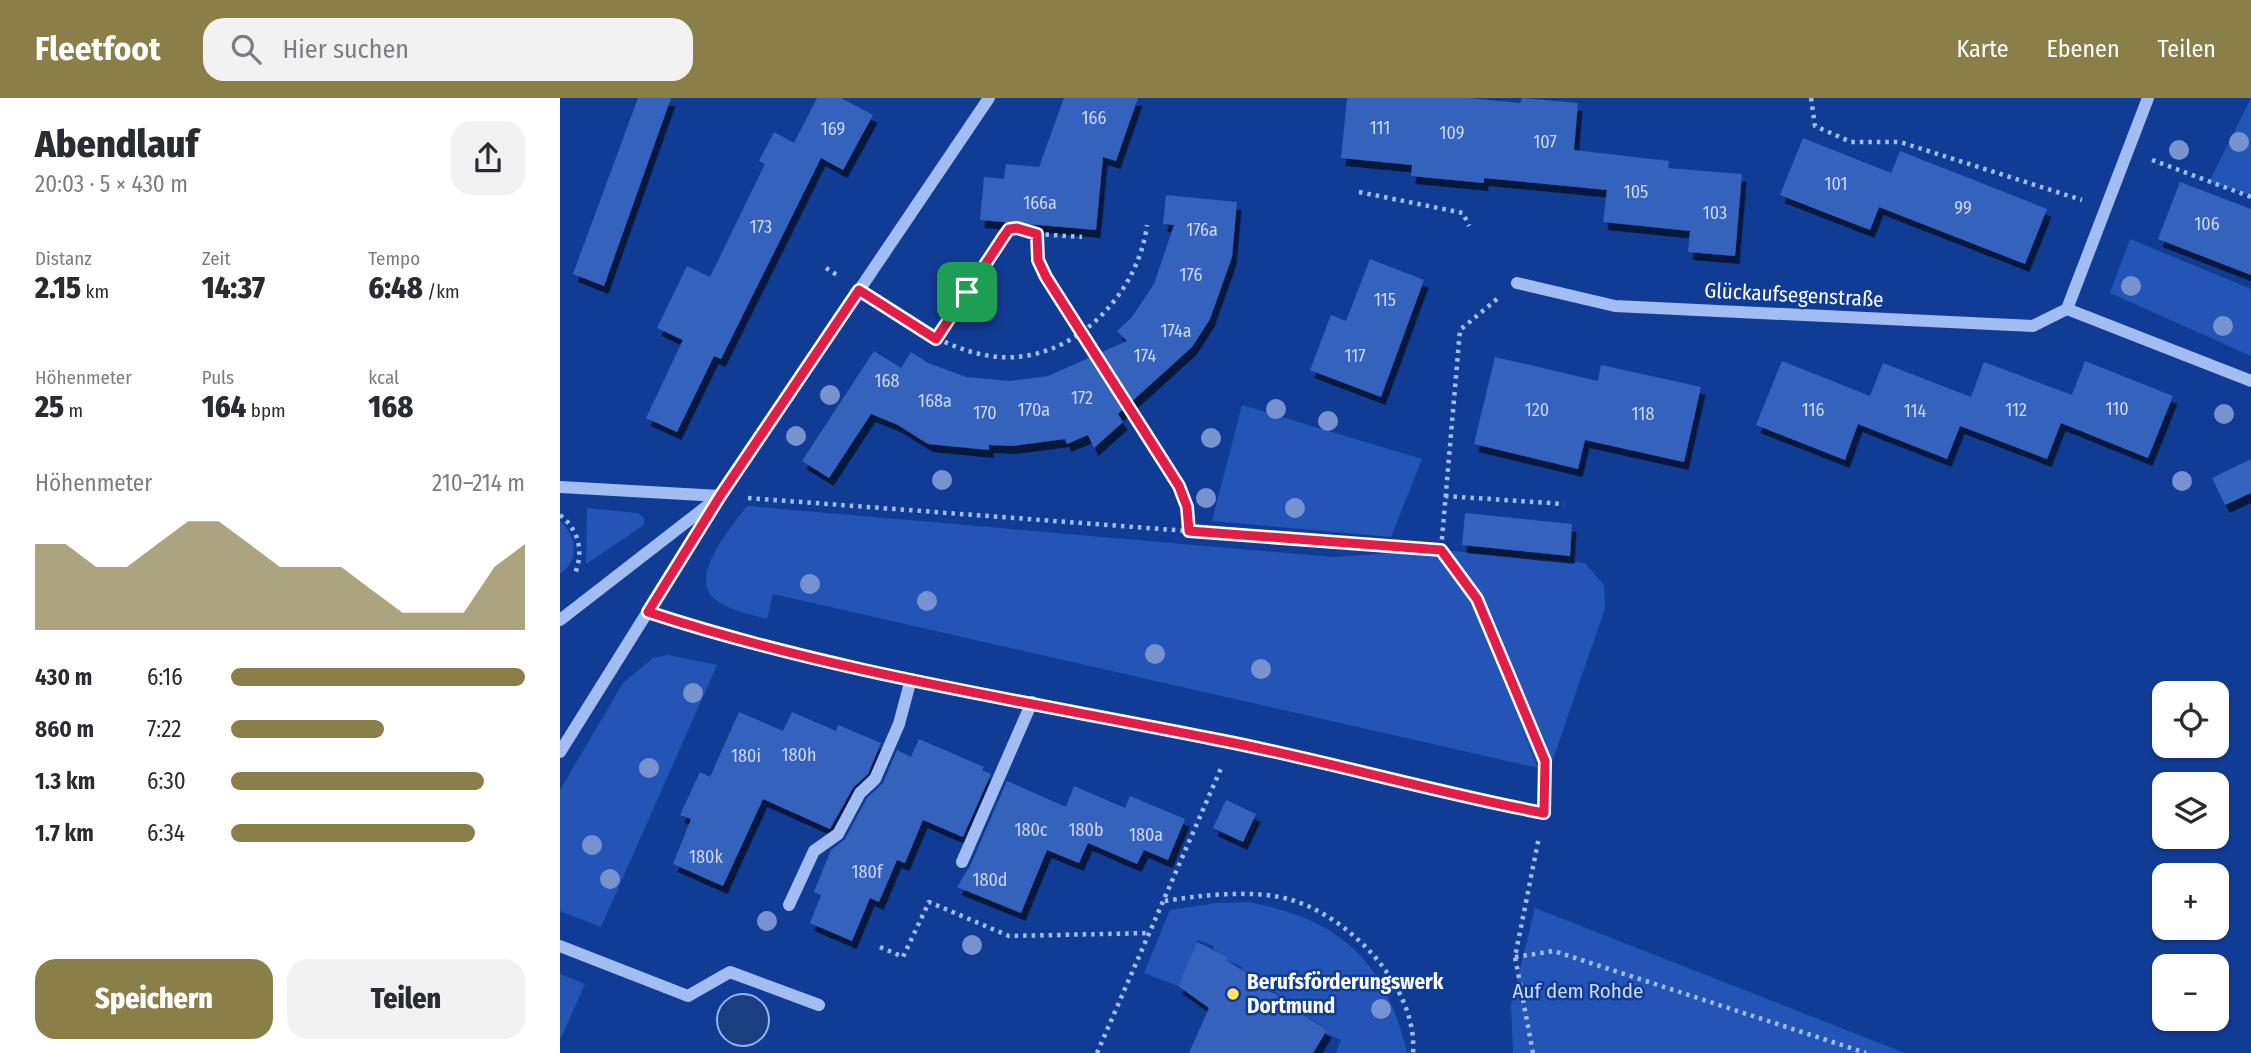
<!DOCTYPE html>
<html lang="de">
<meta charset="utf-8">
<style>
body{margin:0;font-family:"Fira Sans Condensed",sans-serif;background:#f2f2f3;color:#2b2b33;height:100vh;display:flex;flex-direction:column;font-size:26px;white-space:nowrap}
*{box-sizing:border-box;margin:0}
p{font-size:23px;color:#7c7c81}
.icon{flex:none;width:38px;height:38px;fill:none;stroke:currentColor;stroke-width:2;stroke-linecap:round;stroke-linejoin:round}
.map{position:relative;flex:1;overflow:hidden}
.side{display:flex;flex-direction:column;background:#fff;width:560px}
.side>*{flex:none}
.buttons{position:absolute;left:1592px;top:583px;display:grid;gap:14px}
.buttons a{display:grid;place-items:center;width:77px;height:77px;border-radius:14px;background:#fff;box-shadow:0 2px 5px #0004;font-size:35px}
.pin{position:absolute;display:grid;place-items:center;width:60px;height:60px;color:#fff;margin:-30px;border-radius:14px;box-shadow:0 4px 10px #0006}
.round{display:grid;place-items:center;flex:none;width:74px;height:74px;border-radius:21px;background:#f2f2f3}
.overview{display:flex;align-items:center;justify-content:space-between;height:119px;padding:0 35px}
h1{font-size:38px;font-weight:800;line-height:52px}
.metrics{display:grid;grid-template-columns:repeat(3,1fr);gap:10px;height:119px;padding:7px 35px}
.metrics div{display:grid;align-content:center}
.metrics b{font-size:30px;font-weight:800}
.metrics small{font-size:19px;font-weight:400}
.metrics p{font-size:19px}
.chart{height:196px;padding:14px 35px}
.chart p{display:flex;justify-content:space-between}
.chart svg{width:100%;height:126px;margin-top:7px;fill:#8a7e49;opacity:.7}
.cta{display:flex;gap:14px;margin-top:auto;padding:14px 35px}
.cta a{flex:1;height:80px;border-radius:21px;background:#8a7e49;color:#fff;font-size:28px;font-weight:800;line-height:80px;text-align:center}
.cta a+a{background:#f2f2f3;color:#2b2b33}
ul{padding:0 35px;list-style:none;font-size:23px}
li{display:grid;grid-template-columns:112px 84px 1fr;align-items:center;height:52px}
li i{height:18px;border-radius:9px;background:#8a7e49}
header{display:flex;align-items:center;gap:42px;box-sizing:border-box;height:98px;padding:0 35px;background:#8a7e49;color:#fff}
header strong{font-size:33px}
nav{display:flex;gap:38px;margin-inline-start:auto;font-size:24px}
.search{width:490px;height:63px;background:#f2f2f3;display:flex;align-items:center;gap:18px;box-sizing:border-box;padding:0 24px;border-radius:21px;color:#7c7c81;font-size:26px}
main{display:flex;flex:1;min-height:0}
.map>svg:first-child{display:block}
</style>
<header>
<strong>Fleetfoot</strong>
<div class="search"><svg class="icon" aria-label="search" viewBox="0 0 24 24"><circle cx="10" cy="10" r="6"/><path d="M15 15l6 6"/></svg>Hier suchen</div>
<nav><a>Karte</a><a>Ebenen</a><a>Teilen</a></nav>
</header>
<main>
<section class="side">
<div class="overview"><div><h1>Abendlauf</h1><p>20:03 · 5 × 430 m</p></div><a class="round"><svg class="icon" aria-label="share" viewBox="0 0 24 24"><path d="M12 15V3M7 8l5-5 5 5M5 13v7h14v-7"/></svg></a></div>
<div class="metrics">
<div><p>Distanz</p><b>2.15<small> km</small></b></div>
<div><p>Zeit</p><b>14:37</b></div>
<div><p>Tempo</p><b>6:48<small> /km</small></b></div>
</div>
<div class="metrics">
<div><p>Höhenmeter</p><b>25<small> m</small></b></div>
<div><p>Puls</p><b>164<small> bpm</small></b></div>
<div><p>kcal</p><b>168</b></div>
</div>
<div class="chart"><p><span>Höhenmeter</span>210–214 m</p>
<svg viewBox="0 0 160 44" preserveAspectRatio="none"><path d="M0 44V14L10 14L20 22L30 22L40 14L50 6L60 6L70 14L80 22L90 22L100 22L110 30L120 38L130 38L140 38L150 22L160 14V44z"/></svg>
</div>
<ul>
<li><b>430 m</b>6:16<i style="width:100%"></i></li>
<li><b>860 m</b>7:22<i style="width:52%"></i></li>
<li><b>1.3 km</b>6:30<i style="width:86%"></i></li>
<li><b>1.7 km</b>6:34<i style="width:83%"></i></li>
</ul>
<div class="cta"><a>Speichern</a><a>Teilen</a></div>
</section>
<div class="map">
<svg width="1691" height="955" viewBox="0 0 1691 955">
<defs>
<filter id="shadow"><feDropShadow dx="4.5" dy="8" stdDeviation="0" flood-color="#0009"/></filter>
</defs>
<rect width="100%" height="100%" fill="#113c96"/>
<g fill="#2454b5">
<path d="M1691,0V97L1649,84Z"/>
<path d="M1570,141L1691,191V258L1550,195Z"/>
<path d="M682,307L862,361L831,439L652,423Z"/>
<path d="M187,408L773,459L881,452L1025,465L1044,487L1045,510L981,696L979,669L959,625L978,670L213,496L207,521C190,516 170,513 156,502C126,480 172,428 187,408Z"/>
<path d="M27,410L78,415L84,420V427L26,466Z"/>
<path d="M0,423C17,439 20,462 0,476Z"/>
<path d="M108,557L157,567L41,829L0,813V692L63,585L93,560Z"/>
<path d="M689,804C782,822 825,863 847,955H776L781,942L765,935L767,931L723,904L724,900L681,872L682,869L666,862L668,859L653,851L654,848L638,842L618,888L584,875L610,812L657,805Z"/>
<path d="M975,810L1345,955H953L951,907Z"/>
<path d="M0,876L25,886L1,940H0Z"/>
</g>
<circle fill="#1e3e82" stroke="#92b5f7" stroke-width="2" cx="183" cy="922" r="26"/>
<g fill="#3562bc" filter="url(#shadow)">
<path d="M78,0H111L44,188L13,176Z"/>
<path d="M257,0H281L313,17L283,72L261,60L161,261L154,258L117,334L86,320L123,242L97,230L127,168L150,179L205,66L199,63L214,34L234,45Z"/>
<path d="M504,0H578L556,63L543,59L536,132L420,122L424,79L444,81L446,66L479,69Z"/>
<path d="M787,0H909L960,5L962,0L1018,5L1014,52L1109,63L1108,70L1182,76L1175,158L1128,154L1130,133L1043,124L1047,92L924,80V85L851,78L852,67L781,60Z"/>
<path d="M1243,40L1331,75L1340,53L1487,111L1465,166L1319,109L1310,132L1220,97Z"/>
<path d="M1620,84L1691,111V177L1598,141Z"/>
<path d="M606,97L677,104L672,159L650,221L632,249L558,316L563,324L534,350L528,337L507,346L505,341L452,348L429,347V352L368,346L338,327L311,316L269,380L242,363L314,253L341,270L351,254L368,265L406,279L450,283L488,278L567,243L557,233L572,219L594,186L614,127L603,126Z"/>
<path d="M810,161L864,182L821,299L750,272L771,217L786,223Z"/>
<path d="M935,259L1038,283L1041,267L1141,289L1124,364L1025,342L1018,371L914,346Z"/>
<path d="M1222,263L1310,298L1323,265L1411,299L1424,264L1512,297L1525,263L1613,298L1588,360L1501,325L1487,361L1400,328L1387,361L1298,326L1285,362L1196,327Z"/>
<path d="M1691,361V395L1665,407L1652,380Z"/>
<path d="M905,415L1012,426L1010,458L902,447Z"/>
<path d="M179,614L223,633L232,614L276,633L278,627L321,645L308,676L293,690L270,731L203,701L163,788L113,766L131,721L120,717L140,674L150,679Z"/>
<path d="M359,641L424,669L422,672L431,676L403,739L363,722L345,765L337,762L319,804L310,800L292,843L250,825L261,797L254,794L271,752L285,741L307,700L323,685L337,652L351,659Z"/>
<path d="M447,683L506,709L514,688L565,710L570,698L625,721L608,762L584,752L577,766L528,745L519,765L487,752L461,815L397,789L410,768Z"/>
<path d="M666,702L696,716L683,744L653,730Z"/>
<path d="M637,844L668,859L666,862L710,890L709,893L724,900L723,904L767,932L753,955H629L649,910L618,888Z"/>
</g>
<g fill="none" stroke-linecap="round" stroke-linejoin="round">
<g stroke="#a1bdf3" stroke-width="4.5" stroke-dasharray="3.5 5" stroke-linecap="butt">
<path d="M1251,0L1255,28L1291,44H1340L1522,102"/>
<path d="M1592,62L1691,99"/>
<path d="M799,94L903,115L909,128"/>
<path d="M477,136L522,139"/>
<path d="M266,170L280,179"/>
<path d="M319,205C355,228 387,251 430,258C508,270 578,199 587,127"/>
<path d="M376,241L449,131L457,129L477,136L478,162L486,179L619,388L627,409L629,433"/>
<path d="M885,398L1004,406"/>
<path d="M188,400L881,452L900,232L937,201"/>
<path d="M0,417C20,433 24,455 14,478"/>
<path d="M881,452L917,501L961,602L985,663L984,689"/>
<path d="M605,803C640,797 697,791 732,802C791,820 858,890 853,955"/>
<path d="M320,849L343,859L369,804L449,838L590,835"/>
<path d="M955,859L994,853L1306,955"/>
<path d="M537,955L662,668"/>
<path d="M973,955L955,859L979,739"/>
</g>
<g stroke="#a1bdf3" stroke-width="12">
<path d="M957,185L1055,208L1473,228L1507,211L1588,0"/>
<path d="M1507,211L1691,283"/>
<path d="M0,389L160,398"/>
<path d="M87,514C268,573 458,602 643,639C757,661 869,693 984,715"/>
<path d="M0,522L151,405"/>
<path d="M0,654L160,398L429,0"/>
<path d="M402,764L472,604"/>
<path d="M229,807L254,753L278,736L300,695L315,681L339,626L351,581"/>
<path d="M0,848L128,898L170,874L259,907"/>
</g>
</g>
<g fill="#7693cf">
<circle cx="1679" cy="44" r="10"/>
<circle cx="1619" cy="52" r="10"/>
<circle cx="1571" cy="188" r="10"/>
<circle cx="1663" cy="228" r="10"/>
<circle cx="270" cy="297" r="10"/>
<circle cx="716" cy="311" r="10"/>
<circle cx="1664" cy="316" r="10"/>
<circle cx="768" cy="323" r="10"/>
<circle cx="236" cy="338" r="10"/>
<circle cx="651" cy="340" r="10"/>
<circle cx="382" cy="382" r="10"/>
<circle cx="1622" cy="383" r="10"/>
<circle cx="646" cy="400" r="10"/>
<circle cx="735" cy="410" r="10"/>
<circle cx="250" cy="486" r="10"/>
<circle cx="367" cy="503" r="10"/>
<circle cx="595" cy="556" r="10"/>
<circle cx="701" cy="571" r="10"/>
<circle cx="133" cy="595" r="10"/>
<circle cx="89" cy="670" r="10"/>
<circle cx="32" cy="747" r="10"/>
<circle cx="50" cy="781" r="10"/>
<circle cx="207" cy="823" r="10"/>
<circle cx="412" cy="847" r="10"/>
<circle cx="821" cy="911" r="10"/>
</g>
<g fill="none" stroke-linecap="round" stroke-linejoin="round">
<g stroke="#fff" stroke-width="14">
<path id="route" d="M457,130L477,136L478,162L486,179L619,388L627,409L629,433L881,452L917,501L985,663L984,715C873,694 764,662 654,641C465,603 271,574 88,514L160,398L299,192L376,241L444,138L449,131Z"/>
</g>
<use href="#route" stroke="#e11d48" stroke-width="9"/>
</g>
<circle fill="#ffe463" stroke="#113c96" stroke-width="2.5" cx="673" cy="896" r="7"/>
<g text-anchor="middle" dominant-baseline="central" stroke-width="5" stroke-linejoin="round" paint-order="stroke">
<g font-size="18" fill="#ccd8ee">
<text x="534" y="20">166</text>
<text x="820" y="30">111</text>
<text x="273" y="31">169</text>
<text x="892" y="35">109</text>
<text x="985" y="44">107</text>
<text x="1276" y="86">101</text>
<text x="1076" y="94">105</text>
<text x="480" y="105">166a</text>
<text x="1403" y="110">99</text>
<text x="1155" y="115">103</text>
<text x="1647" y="126">106</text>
<text x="201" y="129">173</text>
<text x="642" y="132">176a</text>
<text x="631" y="177">176</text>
<text x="825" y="202">115</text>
<text x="616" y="233">174a</text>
<text x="585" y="258">174</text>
<text x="795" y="258">117</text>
<text x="327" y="283">168</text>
<text x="522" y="300">172</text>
<text x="375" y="303">168a</text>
<text x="1557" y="311">110</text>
<text x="474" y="312">170a</text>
<text x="977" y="312">120</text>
<text x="1253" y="312">116</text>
<text x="1456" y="312">112</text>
<text x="1355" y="313">114</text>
<text x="425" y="315">170</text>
<text x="1083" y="316">118</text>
<text x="239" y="657">180h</text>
<text x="186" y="658">180i</text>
<text x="471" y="732">180c</text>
<text x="526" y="732">180b</text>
<text x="586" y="737">180a</text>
<text x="146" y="759">180k</text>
<text x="307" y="774">180f</text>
<text x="430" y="782">180d</text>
</g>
<g font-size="21" fill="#fff" stroke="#113c96">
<text transform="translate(1234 197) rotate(3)">Glückaufsegenstraße</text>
</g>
<g font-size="21" font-weight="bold" fill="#fff" stroke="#113c96" text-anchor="start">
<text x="687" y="884">Berufsförderungswerk<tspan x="687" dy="24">Dortmund</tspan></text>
</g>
<g font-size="21" fill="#c9dafe" stroke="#113c96">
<text x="1018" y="893">Auf dem Rohde</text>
</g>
</g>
</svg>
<div class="buttons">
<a><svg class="icon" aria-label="locate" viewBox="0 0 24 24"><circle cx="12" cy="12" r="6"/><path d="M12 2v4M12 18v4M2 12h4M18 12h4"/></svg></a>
<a><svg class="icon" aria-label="layers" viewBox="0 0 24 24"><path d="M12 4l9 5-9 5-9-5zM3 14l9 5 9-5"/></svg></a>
<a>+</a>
<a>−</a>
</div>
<div class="pin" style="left:407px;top:194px;background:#1e9e55"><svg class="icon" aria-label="arrive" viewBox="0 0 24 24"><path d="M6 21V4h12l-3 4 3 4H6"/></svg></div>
</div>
</main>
